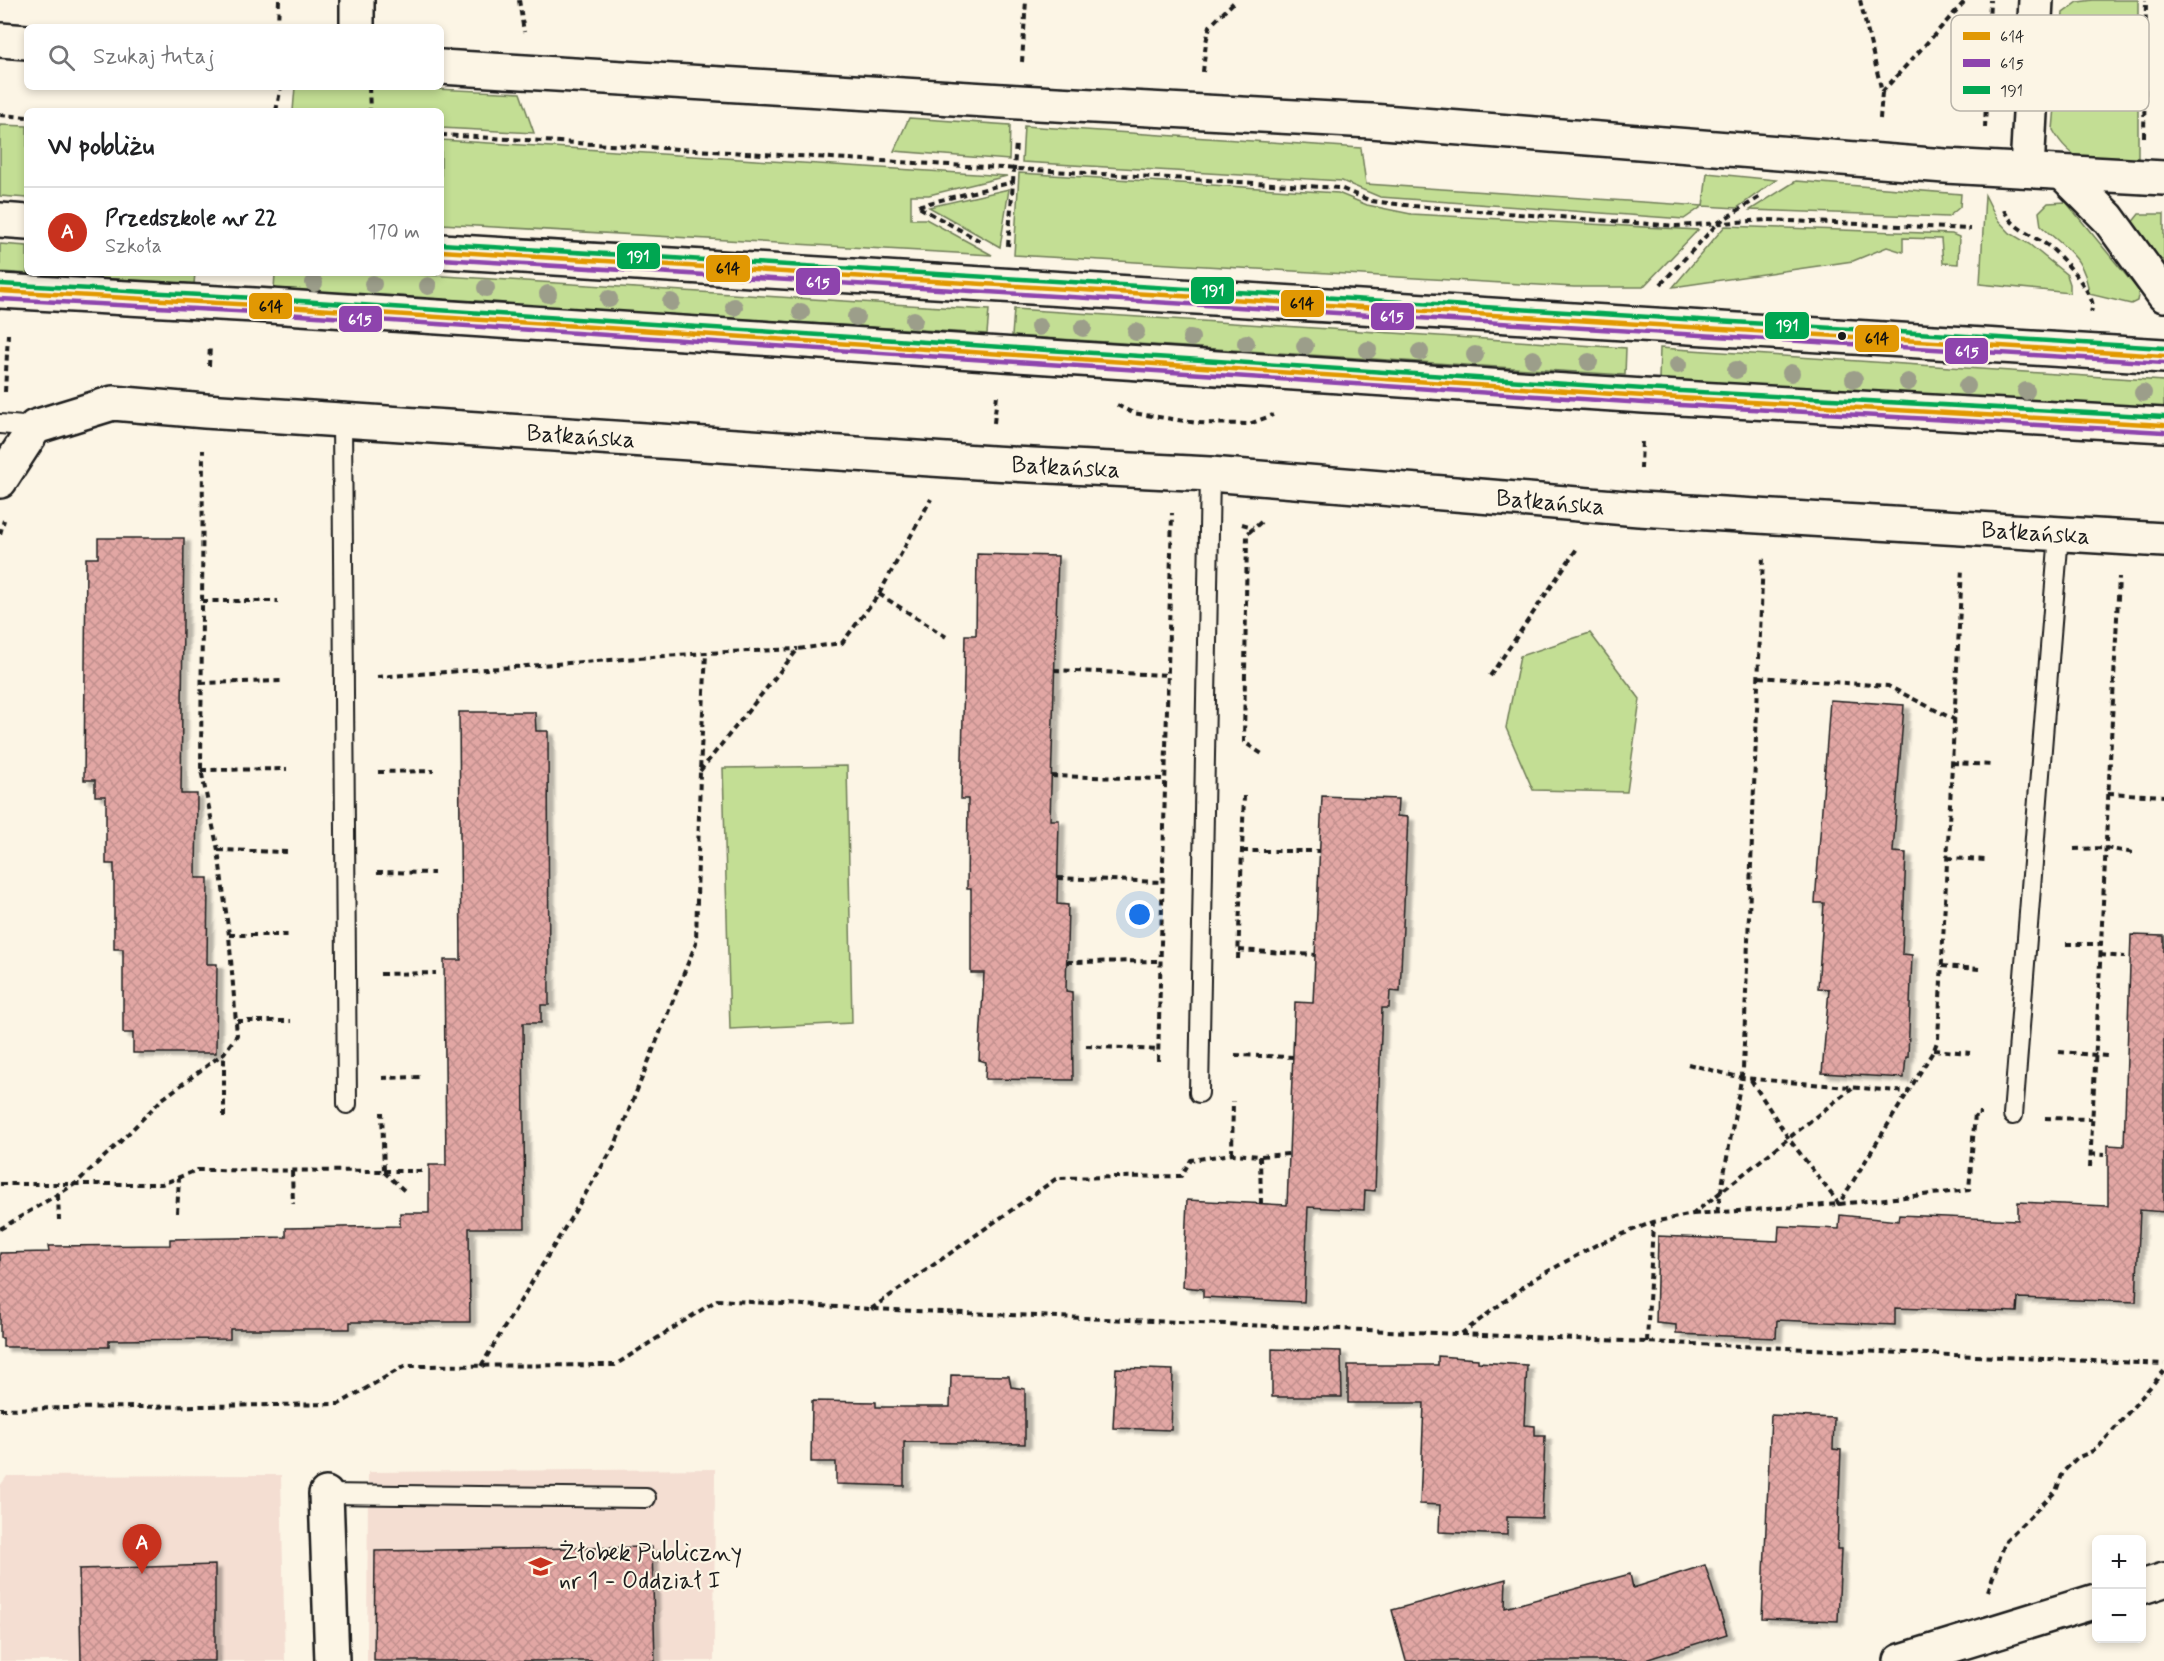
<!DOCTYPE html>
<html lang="pl">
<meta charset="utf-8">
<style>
body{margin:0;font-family:Mynerve,sans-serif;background:#f2f2f2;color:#202124}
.controls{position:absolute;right:18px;bottom:18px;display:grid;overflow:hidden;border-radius:9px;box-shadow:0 3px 9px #0003}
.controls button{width:54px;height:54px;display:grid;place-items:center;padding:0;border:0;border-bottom:2px solid #e0e0e0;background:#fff;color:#202124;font:30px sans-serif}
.you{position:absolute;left:1140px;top:915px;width:21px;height:21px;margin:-15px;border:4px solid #fff;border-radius:50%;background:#1a73e8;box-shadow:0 0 0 9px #1a73e833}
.badge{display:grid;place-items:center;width:39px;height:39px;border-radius:50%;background:#c8321e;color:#fff;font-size:20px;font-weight:700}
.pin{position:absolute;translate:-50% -50px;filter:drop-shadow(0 2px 3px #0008)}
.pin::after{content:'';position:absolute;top:32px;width:21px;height:18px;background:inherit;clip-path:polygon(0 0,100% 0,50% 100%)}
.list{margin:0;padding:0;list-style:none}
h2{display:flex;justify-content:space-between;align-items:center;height:78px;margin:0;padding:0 24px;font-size:26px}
h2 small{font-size:20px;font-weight:400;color:#757577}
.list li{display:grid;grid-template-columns:39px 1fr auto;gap:18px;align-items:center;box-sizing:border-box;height:90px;padding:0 24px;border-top:2px solid #e0e0e0}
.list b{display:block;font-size:22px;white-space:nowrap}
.list p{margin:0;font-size:20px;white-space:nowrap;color:#757577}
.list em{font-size:20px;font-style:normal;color:#757577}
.icon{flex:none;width:33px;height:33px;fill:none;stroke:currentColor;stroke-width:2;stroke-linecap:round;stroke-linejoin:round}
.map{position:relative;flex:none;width:2164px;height:1661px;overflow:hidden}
.search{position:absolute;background:#fff;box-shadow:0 3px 9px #0003;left:24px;top:24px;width:420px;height:66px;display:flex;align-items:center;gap:15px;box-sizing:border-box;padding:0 21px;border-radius:9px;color:#757577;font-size:22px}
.panel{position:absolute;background:#fff;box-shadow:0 3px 9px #0003;left:24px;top:108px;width:420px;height:168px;border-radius:9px}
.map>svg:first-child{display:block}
.built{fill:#f4ded2}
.green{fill:#c3de94;stroke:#707d58;stroke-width:1.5}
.building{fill:url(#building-cross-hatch);stroke:#1c1c1c;stroke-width:1.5;filter:url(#shadow)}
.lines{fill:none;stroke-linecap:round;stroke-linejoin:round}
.service-casing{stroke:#1c1c1c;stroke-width:22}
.minor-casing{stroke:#1c1c1c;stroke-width:38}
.tertiary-casing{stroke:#1c1c1c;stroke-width:38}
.path{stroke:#1c1c1c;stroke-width:4;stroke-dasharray:6 4.5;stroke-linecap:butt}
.service{stroke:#fcf5e5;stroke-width:18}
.minor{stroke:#fcf5e5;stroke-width:33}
.tertiary{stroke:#fcf5e5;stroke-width:33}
.bus-1-casing{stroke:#fcf5e5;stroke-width:9}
.bus-2-casing{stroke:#fcf5e5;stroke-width:9}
.bus-3-casing{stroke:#fcf5e5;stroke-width:9}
.bus-1{stroke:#e19803;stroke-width:4.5}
.bus-2{stroke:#8e44ad;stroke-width:4.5}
.bus-3{stroke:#00a651;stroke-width:4.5}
.tree{fill:#9c9e8a}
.bus-dot{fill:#1c1c1c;stroke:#fcf5e5;stroke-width:2}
.labels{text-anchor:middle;stroke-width:4.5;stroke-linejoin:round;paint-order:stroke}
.street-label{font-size:24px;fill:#1c1c1c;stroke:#fcf5e5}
.poi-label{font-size:24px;fill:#1c1c1c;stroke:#fcf5e5;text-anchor:start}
.key{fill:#fcf5e5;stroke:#b9b4a9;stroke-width:1.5}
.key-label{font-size:16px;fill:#1c1c1c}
.line-badge{stroke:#fcf5e5;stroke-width:2}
.badge-label{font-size:16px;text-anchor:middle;font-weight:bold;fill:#fff}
.pale-badge-label{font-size:16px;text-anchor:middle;font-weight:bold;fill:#111}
</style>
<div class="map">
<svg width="2164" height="1661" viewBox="0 0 2164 1661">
<defs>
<pattern id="building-cross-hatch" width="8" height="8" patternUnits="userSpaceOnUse" patternTransform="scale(1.5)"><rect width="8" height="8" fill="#e2a7a4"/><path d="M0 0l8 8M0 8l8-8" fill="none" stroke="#c18f8d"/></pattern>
<filter id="shadow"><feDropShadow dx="6" dy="4" stdDeviation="1.5" flood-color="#0004"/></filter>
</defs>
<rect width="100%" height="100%" fill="#fcf5e5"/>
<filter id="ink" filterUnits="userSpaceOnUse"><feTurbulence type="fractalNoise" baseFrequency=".0167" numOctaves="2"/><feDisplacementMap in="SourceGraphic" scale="12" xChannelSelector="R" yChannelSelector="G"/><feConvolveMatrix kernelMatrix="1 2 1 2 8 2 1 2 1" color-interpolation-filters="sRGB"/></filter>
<g filter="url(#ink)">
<g class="built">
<polygon points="715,1469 714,1661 367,1661 368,1472"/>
<polygon points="281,1475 285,1661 0,1661 0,1486 7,1476"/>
</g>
<g class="green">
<path d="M2093,0H2138V165C2100,164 2074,168 2053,130L2063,13L2078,2Z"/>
<polygon points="295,87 391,87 520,93 534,133 441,128 441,111 293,111"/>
<polygon points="909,118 1010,125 1009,160 894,151"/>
<polygon points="0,125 27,126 27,198 0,196"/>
<polygon points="1024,126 1361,148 1366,184 1703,206 1707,173 1776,180 1737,208 1703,206 1684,219 1380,197 1342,181 1022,162"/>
<polygon points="441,140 1007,176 929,195 911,195 911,219 926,219 992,255 441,224"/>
<polygon points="1019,173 1338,193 1367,205 1411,214 1698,230 1643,287 1574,287 1014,255"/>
<polygon points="1796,181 1961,194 1960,207 1948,217 1750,210"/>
<polygon points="1009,189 1000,247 929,207"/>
<polygon points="1985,195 1997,219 2010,233 2029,244 2067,275 2070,284 2070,293 1980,284"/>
<path d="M2066,202L2139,291L2137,301L2131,304L2089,294C2085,257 2067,250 2041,226L2039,212L2048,203Z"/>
<polygon points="2139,214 2164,214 2164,274 2131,224"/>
<polygon points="1725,226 1952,234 1959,237 1958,264 1943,263 1941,239 1903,238 1903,252 1887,247 1853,261 1673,287"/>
<polygon points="0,244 27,246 27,273 195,273 194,284 0,272"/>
<polygon points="275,273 395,273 989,310 987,334 274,290"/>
<polygon points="1014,309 1626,348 1625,375 1012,336"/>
<polygon points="1660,348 2164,381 2164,411 1659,379"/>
<polygon points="1590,633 1640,699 1627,792 1533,790 1506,728 1520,656"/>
<polygon points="847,766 852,1023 730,1029 723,768"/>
</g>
<g class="building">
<polygon points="98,538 184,538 181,794 197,794 196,878 208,878 207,964 217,964 216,1053 133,1053 133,1033 123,1033 123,949 114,949 114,864 106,864 106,796 95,796 95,780 84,780 86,558 98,558"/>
<polygon points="977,554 1058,556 1050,820 1059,820 1057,904 1068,905 1066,991 1072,992 1073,1080 985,1079 986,1062 979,1060 984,973 971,973 971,889 967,889 968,799 961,799 965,635 976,635"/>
<polygon points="1830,700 1904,705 1893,852 1906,853 1902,954 1912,955 1908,1057 1906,1057 1904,1078 1822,1073 1829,989 1818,988 1824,903 1815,903"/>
<polygon points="459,712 535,712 536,731 548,731 549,1005 541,1005 541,1023 523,1023 525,1228 469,1228 470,1322 350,1322 350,1329 230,1329 230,1339 109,1340 109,1347 3,1347 3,1338 0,1338 0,1253 49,1252 48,1246 170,1245 170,1239 286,1237 286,1228 400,1226 400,1213 429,1213 429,1165 446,1165 444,960 461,960"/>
<polygon points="1322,796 1398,799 1397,816 1408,817 1400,992 1390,991 1389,1008 1382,1008 1375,1191 1365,1190 1364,1210 1308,1207 1304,1302 1203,1297 1203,1289 1183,1287 1187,1200 1287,1205 1295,1002 1313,1003"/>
<polygon points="2131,935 2164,936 2164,1212 2140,1210 2136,1302 2018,1298 2017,1312 1895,1308 1895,1325 1777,1320 1776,1338 1676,1334 1676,1325 1656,1323 1658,1236 1778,1241 1779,1226 1839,1229 1840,1215 1898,1221 1899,1215 2018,1220 2018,1202 2108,1206 2108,1145 2124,1146"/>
<polygon points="1272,1349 1341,1351 1342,1397 1272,1397"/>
<polygon points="1438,1356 1478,1359 1478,1362 1527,1365 1524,1425 1535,1426 1535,1436 1545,1436 1542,1518 1507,1517 1507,1535 1439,1532 1440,1505 1420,1504 1424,1403 1348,1403 1348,1365 1438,1365"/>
<polygon points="1116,1368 1173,1370 1171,1430 1113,1428"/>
<polygon points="951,1375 1009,1376 1011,1387 1025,1389 1025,1444 904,1442 904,1486 836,1484 836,1462 811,1462 812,1401 876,1402 876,1407 950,1407"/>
<polygon points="1771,1415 1834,1418 1833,1449 1841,1450 1837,1549 1841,1549 1838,1621 1762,1618"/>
<polygon points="652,1547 655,1661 374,1661 375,1551"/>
<polygon points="215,1565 215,1661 81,1661 79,1569"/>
<polygon points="1705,1565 1727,1634 1642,1661 1406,1661 1392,1610 1506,1579 1505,1608 1630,1574 1633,1588"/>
</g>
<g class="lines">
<defs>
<g id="service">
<polyline points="342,419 347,1104"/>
<polyline points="0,424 35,427"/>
<polyline points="1199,1093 1210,474"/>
<polyline points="2013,1115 2059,534"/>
<polyline points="326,1494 646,1498"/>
</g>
<g id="minor">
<polyline points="357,27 357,0"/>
<polyline points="0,40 27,42"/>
<polyline points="441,67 1019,102 1371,121 1945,166 2164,178"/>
<polyline points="2027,170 2036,0"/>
<polyline points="2063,173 2108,218 2164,295"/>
<path id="s1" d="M0,481L35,427L113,403L205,411L992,463L1210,474L1639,509L2164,540"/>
<polyline points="326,1494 332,1661"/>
</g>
<g id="tertiary">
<polyline points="0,220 27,222"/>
<polyline points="441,251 2164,356"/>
<polyline points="0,291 255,305 1644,396 2164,425"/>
<polyline points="2142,1587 2164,1580"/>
<polyline points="1901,1661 2096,1601"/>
</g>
</defs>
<use href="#service" class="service-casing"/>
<use href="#minor" class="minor-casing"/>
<use href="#tertiary" class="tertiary-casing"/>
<g class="path">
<polyline points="279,0 278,25 280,27"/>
<polyline points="519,0 524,32"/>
<polyline points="1860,0 1882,92 1966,0"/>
<polyline points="1022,62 1026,0"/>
<polyline points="1203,72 1206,42 1210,26 1236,0"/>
<polyline points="369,87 370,111"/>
<polyline points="276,111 281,87"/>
<polyline points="0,115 27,117"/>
<polyline points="1880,119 1882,92"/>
<polyline points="1985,128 1990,0"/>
<polyline points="441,135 1340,188 1371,201 1414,206 1676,226 1767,220 1971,229"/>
<polyline points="2144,137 2146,0"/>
<path d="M2004,210C2011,226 2030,235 2044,243C2058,251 2088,287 2092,302C2093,305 2092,309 2091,312"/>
<polyline points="980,241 917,206 1013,182"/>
<polyline points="1008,246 1016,143"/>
<polyline points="1661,284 1719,222 1763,195"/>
<polyline points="209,366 210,345"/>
<polyline points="5,392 8,334"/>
<polyline points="1117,405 1133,413 1197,423 1249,424 1273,415"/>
<polyline points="994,423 997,395"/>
<polyline points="1641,469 1642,438"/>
<polyline points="1261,522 1247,534 1244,742 1265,756"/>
<polyline points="1242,524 1253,527"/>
<polyline points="0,534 4,520"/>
<polyline points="879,594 948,638"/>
<polyline points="202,601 278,601"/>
<polyline points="1054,670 1168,675"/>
<polyline points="1490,676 1578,547"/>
<polyline points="377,677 706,653 798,649"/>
<polyline points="1759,677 1888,686 1955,720"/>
<polyline points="201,683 284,681"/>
<polyline points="1952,763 1992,765"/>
<polyline points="201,770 287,769"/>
<polyline points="700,771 798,649 842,643 879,594 931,499"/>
<polyline points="378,772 434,771"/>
<polyline points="1051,776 1165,779"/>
<polyline points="2108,793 2164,796"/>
<polyline points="2074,849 2105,848 2134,853"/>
<polyline points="218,850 287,852"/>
<polyline points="1242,851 1320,851"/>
<polyline points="1947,858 1986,860"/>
<polyline points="377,872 434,873"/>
<polyline points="1058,878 1162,882"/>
<polyline points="229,935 289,935"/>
<polyline points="2066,944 2101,944"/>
<polyline points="1239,950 1315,955"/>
<polyline points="2100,955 2125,957"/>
<polyline points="1238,959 1244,796"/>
<polyline points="1067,962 1160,961"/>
<polyline points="1942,966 1979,969"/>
<polyline points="380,974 436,973"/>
<polyline points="237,1021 291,1021"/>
<polyline points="1086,1046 1158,1050"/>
<polyline points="1934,1050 1970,1053"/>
<polyline points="2059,1052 2108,1056"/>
<polyline points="1235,1055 1293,1057"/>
<polyline points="1158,1061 1172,513"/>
<polyline points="1688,1064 1742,1078 1908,1092 1934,1050 1938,1039 1962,568"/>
<polyline points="382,1078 420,1077"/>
<polyline points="1751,1080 1789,1139 1839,1204 1908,1092"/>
<polyline points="224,1117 224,1053"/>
<polyline points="2045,1118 2092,1119"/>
<polyline points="1232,1154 1233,1101"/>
<polyline points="2090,1154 2104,1155"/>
<polyline points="1260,1156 1261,1204"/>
<polyline points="2090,1167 2119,577"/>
<polyline points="292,1171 293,1204"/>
<polyline points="384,1171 425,1171"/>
<polyline points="384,1172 407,1193"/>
<polyline points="0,1184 162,1184 197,1170 384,1171 382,1112"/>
<polyline points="58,1195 59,1220"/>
<polyline points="177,1213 179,1178"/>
<polyline points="1717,1213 1743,1069 1763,557"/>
<polyline points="1693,1214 1839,1204 1969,1190 1975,1113 1981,1113"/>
<polyline points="0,1229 75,1184 120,1142 161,1100 224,1053 237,1035 229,935 218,850 201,770 203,450"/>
<polyline points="871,1309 1057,1178 1181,1176 1191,1160 1232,1154 1260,1156 1289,1154"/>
<polyline points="1461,1334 1534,1279 1596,1245 1653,1222 1693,1214 1852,1088"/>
<polyline points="1647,1342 1653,1223"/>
<polyline points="481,1366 615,1145 696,943 700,771 706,653"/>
<polyline points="0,1409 339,1404 405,1366 615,1365 717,1300 871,1309 2164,1364"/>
<polyline points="1988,1591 2006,1540 2056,1491 2063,1472 2077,1458 2097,1449 2164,1371"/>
</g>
<use href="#service" class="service"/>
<use href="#minor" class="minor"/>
<use href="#tertiary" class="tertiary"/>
<defs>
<g id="bus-1">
<polyline points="441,251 2164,356"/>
<polyline points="0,291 255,305 1644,396 2164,425"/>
</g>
<g id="bus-2">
<polyline points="441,259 2164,363"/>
<polyline points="0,299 255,312 1644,403 2164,432"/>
</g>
<g id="bus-3">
<polyline points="441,244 2164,348"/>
<polyline points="0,284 255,298 1644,389 2164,417"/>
</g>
</defs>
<use href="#bus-1" class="bus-1-casing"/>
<use href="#bus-2" class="bus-2-casing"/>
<use href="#bus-3" class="bus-3-casing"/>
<use href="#bus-1" class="bus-1"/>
<use href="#bus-2" class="bus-2"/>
<use href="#bus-3" class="bus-3"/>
</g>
<g class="tree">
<circle cx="314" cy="283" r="9"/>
<circle cx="373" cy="284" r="9"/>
<circle cx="428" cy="286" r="9"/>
<circle cx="486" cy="288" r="9"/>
<circle cx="548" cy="294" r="9"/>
<circle cx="609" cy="299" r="9"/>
<circle cx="671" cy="302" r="9"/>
<circle cx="734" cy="307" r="9"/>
<circle cx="801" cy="312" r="9"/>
<circle cx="856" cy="317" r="9"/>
<circle cx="914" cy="320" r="9"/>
<circle cx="1039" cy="327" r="9"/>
<circle cx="1083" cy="328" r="9"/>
<circle cx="1136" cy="332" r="9"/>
<circle cx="1191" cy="338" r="9"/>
<circle cx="1246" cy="343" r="9"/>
<circle cx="1305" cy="346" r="9"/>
<circle cx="1368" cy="350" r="9"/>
<circle cx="1420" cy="352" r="9"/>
<circle cx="1475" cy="355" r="9"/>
<circle cx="1533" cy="359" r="9"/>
<circle cx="1589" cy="362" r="9"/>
<circle cx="1678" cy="365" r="9"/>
<circle cx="1736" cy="370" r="9"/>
<circle cx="1791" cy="373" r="9"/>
<circle cx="1854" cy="379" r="9"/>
<circle cx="1908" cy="382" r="9"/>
<circle cx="1967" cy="386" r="9"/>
<circle cx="2026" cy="391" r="9"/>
<circle cx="2143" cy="393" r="9"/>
</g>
</g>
<defs>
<symbol id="school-bare" viewBox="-9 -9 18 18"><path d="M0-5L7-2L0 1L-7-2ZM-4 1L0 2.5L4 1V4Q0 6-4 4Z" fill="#c8321e" stroke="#fcf5e5" stroke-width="2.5" paint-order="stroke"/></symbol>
</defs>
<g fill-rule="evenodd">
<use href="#school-bare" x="524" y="1550" width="33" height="33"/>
</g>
<circle class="bus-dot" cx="1842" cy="336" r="5"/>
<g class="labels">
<g class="street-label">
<text dy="8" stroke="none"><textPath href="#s1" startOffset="615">Bałkańska</textPath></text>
<text dy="8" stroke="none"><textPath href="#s1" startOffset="1101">Bałkańska</textPath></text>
<text dy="8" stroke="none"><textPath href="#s1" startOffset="1587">Bałkańska</textPath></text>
<text dy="8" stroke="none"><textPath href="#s1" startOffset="2073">Bałkańska</textPath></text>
</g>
<g class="poi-label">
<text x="559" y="1560">Żłobek Publiczny<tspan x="559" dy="28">nr 1 - Oddział I</tspan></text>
</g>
</g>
<rect x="1951" y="15" width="198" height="96" rx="9" class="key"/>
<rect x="1963" y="32" width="27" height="8" fill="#e19803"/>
<rect x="1963" y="59" width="27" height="8" fill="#8e44ad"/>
<rect x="1963" y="86" width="27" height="8" fill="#00a651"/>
<g class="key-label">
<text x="2000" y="42">614</text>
<text x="2000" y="69">615</text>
<text x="2000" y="96">191</text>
</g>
<g class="line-badge">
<rect x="616" y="242" width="45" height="28" rx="6" fill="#00a651"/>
<rect x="705" y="254" width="46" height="29" rx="6" fill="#e19803"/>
<rect x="795" y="267" width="46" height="29" rx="6" fill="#8e44ad"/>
<rect x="1190" y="276" width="45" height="29" rx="6" fill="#00a651"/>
<rect x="1280" y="289" width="45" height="29" rx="6" fill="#e19803"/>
<rect x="248" y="292" width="45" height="28" rx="6" fill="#e19803"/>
<rect x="1370" y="302" width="45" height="29" rx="6" fill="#8e44ad"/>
<rect x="338" y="305" width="45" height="28" rx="6" fill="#8e44ad"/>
<rect x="1764" y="311" width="46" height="29" rx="6" fill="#00a651"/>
<rect x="1854" y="324" width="46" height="29" rx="6" fill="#e19803"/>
<rect x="1944" y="337" width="45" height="28" rx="6" fill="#8e44ad"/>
</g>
<g class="badge-label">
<text x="638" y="262">191</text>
<text x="818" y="288">615</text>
<text x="1213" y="296">191</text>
<text x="1392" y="322">615</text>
<text x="360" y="325">615</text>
<text x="1787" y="331">191</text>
<text x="1967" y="357">615</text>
</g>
<g class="pale-badge-label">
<text x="728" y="274">614</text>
<text x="1302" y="309">614</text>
<text x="271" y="312">614</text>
<text x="1877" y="344">614</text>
</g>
</svg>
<div class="controls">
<button>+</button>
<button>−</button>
</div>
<div class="you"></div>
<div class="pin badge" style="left:142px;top:1574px">A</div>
<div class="search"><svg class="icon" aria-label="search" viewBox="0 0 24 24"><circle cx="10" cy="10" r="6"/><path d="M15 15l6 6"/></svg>Szukaj tutaj</div>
<section class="panel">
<h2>W pobliżu<small></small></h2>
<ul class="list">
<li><span class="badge">A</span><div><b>Przedszkole nr 22</b><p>Szkoła</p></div><em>170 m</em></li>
</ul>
</section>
</div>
